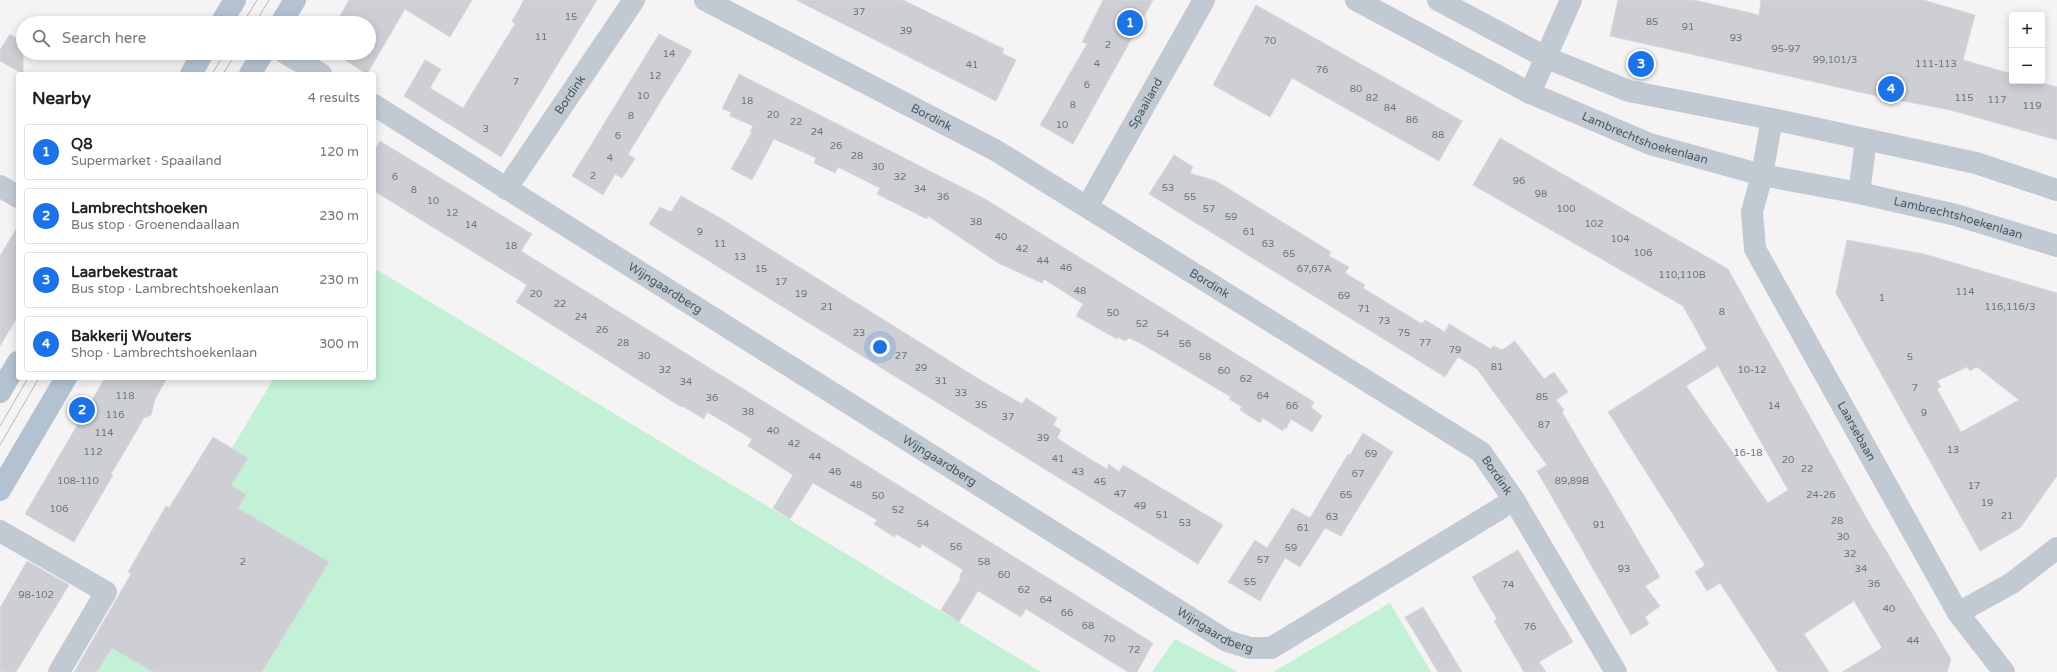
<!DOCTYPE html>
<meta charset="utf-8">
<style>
body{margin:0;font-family:"Varela Round",sans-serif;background:#f6f6f6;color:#222}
.controls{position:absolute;right:12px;top:12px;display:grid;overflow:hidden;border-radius:4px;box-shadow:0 2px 10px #0003}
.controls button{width:36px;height:36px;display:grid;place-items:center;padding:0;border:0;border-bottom:1px solid #e0e0e0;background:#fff;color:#222;font:20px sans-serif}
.you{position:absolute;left:880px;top:347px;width:14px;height:14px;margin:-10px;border:3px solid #fff;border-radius:50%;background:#1a73e8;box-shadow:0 0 0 6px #1a73e833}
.badge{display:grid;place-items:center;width:26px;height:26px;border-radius:50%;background:#1a73e8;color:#fff;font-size:13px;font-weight:700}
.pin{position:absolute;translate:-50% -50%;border:2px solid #fff;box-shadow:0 1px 4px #0006}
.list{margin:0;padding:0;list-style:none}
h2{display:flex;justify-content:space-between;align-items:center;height:52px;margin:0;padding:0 16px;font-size:17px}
h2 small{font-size:13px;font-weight:400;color:#767676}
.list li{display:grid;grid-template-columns:26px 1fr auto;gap:12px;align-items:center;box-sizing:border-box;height:56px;margin:0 8px 8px;padding:0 8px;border:1px solid #e0e0e0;border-radius:4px}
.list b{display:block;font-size:15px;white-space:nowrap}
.list p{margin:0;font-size:13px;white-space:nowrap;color:#767676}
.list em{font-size:13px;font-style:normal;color:#767676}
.icon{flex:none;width:22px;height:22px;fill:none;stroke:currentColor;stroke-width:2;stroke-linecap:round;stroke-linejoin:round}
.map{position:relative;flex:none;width:2057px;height:672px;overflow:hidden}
.search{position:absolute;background:#fff;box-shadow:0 2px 10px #0003;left:16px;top:16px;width:360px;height:44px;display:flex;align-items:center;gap:10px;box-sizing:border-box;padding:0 14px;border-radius:22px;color:#767676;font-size:15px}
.panel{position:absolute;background:#fff;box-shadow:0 2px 10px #0003;left:16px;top:72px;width:360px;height:308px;border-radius:4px}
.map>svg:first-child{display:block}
.green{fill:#c3f1d5}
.building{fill:#cdcfd5;stroke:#d7d9de;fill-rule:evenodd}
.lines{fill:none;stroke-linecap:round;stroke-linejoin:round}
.minor{stroke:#c1cad2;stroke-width:22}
.major{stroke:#b3c2d1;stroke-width:22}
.tram{stroke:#b5b8bd;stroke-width:1}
.labels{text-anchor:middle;stroke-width:3;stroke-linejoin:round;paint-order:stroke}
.number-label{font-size:10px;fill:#6b747e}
.street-label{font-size:12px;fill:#4a5661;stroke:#fff}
</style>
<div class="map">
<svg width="2057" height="672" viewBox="0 0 2057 672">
<rect width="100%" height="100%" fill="#f5f3f3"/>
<g class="green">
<polygon points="374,268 1041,672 97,672 274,378 374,378"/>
<polygon points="1390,603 1431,672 1270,672 1273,672"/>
<polygon points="1175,639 1238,672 1152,672"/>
</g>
<g class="building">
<polygon points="349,0 472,0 450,37 405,9 367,74 334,53 369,53 369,23 336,23"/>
<polygon points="524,0 597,0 501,157 404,96 425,60 441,69 430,88 463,108 515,24 512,21"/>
<polygon points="796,0 903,0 1004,49 1002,53 1016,60 996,101"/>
<polygon points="1103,0 1153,0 1073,144 1040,125 1087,44 1082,42"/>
<polygon points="1618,0 1694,0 1759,15 1761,0 1923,0 1975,15 1963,60 2012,74 2012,81 2036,81 2057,87 2057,140 1950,110 1877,96 1610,36"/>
<polygon points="1256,5 1462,121 1439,161 1292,78 1270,117 1213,85"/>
<polygon points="10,34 23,42 23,74 0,61 0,50"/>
<polygon points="659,34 692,51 628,154 635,159 622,178 615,174 603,195 572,176"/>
<polygon points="739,74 985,199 1314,402 1311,407 1322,416 1312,432 1291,419 1286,429 1284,427 1283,431 1263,418 1260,423 1240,410 1242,407 1229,399 1231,397 1142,344 1129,338 1125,341 1118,337 1117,339 1076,316 1083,304 1044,279 1042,283 998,263 928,216 927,219 877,194 880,188 838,167 835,173 814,163 816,158 774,139 752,180 731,169 752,132 750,132 753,126 730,116 731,112 722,109"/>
<path d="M1500,138L1728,269L1864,514L1951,659L1947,672H1842L1882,648L1854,601L1804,634L1829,672H1778L1720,583L1707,591L1695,572L1705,565L1608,412L1707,349L1683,306L1473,185ZM1718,366L1788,490L1768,503L1686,386Z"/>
<polygon points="380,141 532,234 521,251 1153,643 1137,672 1128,672 1026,609 1021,617 978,591 959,622 941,610 961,578 959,577 963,570 922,544 920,548 896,534 894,537 874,524 877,520 813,483 790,519 773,508 793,475 748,446 752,439 707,412 704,419 682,406 681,407 516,302 527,285 374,191 374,151"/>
<polygon points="1174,155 1193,167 1190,173 1216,181 1331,252 1329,256 1349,267 1345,273 1365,285 1363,288 1422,324 1425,320 1445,332 1449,324 1491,349 1493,346 1502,350 1515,341 1544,379 1554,372 1568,392 1556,400 1564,410 1562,412 1660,577 1645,586 1660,606 1645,617 1649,624 1631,635 1537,471 1547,465 1477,369 1458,357 1445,377 1149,194"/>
<polygon points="681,196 722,219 982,381 1022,404 1026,398 1057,418 1053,425 1061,430 1057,438 1077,451 1107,469 1109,464 1119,472 1123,465 1223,525 1198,564 649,224 660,207 671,212"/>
<polygon points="18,226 18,316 0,346 0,256"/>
<path d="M1847,240L1924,254L2057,293V476L2020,528L1980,551L1836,293ZM1967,367L1970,371L1977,367L2019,400L1961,432L1937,389L1941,387L1937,381Z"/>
<polygon points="105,378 167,378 155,399 151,415 144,418 133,437 111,474 113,475 74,542 25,514"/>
<polygon points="1363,433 1393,452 1341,536 1325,528 1300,567 1285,558 1260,601 1228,582 1255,540 1267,548 1292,508 1310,518 1348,454 1350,455"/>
<polygon points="213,437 248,458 231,485 246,494 238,508 329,562 262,672 153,672 112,648 97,672 74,672 131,574 128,572 166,506 169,508"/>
<polygon points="1518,550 1573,642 1539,662 1546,672 1524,672 1494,621 1497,619 1472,577"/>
<polygon points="27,561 69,585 16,672 0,672 0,608"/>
<polygon points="1423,607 1462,672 1438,672 1405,617"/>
</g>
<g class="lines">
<g class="minor">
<path id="s1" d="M705,0L995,150L1481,452L1514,500L1616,672"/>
<path id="s2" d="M1356,0L1530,93L1650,144L1762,175L1859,193L1956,215L2057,246"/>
<polyline points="1438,0 1547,58 1629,91 1772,119 1976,163 2057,190"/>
<polyline points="285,53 321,74"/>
<polyline points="1530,93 1571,0"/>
<path id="s3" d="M374,105L1227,641L1250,648H1271L1514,500"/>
<path id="s4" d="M1772,119L1762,175L1752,212L1755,249L1958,613L2004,672"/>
<polyline points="0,186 18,197"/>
<path id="s5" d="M506,189L634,0"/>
<polyline points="1859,193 1866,140"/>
<path id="s6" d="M1087,207L1204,0"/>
<polyline points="0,531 106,592 59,672"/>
<polyline points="1958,613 2012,583 2057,548"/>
</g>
<g class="major">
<polyline points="221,23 235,0"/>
<polyline points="281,23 295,0"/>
<polyline points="191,74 203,53"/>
<polyline points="250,74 263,53"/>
<polyline points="0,392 18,362"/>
<polyline points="0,490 66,378"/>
</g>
<g class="tram">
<polyline points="243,23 257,0"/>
<polyline points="255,23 269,0"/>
<polyline points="212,74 225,53"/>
<polyline points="223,74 236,53"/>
<polyline points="0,426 28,378"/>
<polyline points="0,445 39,378"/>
</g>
</g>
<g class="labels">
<g class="number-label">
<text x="859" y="15">37</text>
<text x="571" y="20">15</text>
<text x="1652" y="25">85</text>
<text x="1688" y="30">91</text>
<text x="906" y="34">39</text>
<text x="541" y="40">11</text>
<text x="1736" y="41">93</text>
<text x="1270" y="44">70</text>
<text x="1108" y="48">2</text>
<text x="1786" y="52">95-97</text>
<text x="669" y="57">14</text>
<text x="1835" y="63">99,101/3</text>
<text x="1097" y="67">4</text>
<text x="1936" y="67">111-113</text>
<text x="972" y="68">41</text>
<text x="1322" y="73">76</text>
<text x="655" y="79">12</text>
<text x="516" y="85">7</text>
<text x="1087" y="88">6</text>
<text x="1356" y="92">80</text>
<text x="643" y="99">10</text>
<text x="1372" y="101">82</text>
<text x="1964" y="101">115</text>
<text x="1997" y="103">117</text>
<text x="747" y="104">18</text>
<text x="1073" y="108">8</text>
<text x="2032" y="109">119</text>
<text x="1390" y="111">84</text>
<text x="773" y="118">20</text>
<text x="631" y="119">8</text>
<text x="1412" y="123">86</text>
<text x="796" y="125">22</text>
<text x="1062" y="128">10</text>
<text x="486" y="132">3</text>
<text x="817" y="135">24</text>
<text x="1438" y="138">88</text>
<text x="618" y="139">6</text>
<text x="836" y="149">26</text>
<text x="857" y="159">28</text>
<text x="610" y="161">4</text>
<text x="878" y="170">30</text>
<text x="593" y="179">2</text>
<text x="395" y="180">6</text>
<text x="900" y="180">32</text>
<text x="1519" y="184">96</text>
<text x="1168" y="191">53</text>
<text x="920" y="192">34</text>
<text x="414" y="193">8</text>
<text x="1541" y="197">98</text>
<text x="943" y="200">36</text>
<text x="1190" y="200">55</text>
<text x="433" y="204">10</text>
<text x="1209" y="212">57</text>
<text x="1566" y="212">100</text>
<text x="452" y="216">12</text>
<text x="1231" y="220">59</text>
<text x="976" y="225">38</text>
<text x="1594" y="227">102</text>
<text x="471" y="228">14</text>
<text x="700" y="235">9</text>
<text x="1249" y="235">61</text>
<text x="1001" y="240">40</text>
<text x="1620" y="242">104</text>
<text x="720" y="247">11</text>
<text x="1268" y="247">63</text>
<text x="511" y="249">18</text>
<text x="1022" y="252">42</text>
<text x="1643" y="256">106</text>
<text x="1289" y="257">65</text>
<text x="740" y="260">13</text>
<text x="1043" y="264">44</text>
<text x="1066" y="271">46</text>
<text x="761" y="272">15</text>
<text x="1314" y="272">67,67A</text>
<text x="1682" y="278">110,110B</text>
<text x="781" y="285">17</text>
<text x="1080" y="294">48</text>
<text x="1965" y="295">114</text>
<text x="536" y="297">20</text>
<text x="801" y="297">19</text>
<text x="1344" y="299">69</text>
<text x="1882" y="301">1</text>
<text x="560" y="307">22</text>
<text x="827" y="310">21</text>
<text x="2010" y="310">116,116/3</text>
<text x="1364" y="312">71</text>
<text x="1722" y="315">8</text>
<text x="1113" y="316">50</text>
<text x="581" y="320">24</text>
<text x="1384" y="324">73</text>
<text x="1142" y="327">52</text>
<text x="602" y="333">26</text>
<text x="859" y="336">23</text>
<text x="1404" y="336">75</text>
<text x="1163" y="337">54</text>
<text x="623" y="346">28</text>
<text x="1425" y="346">77</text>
<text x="1185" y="347">56</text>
<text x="1455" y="353">79</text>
<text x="644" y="359">30</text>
<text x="901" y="359">27</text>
<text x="1205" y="360">58</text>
<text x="1910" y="360">5</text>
<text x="1497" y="370">81</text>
<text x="921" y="371">29</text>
<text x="665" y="373">32</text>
<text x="1752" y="373">10-12</text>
<text x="1224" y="374">60</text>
<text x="1246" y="382">62</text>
<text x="941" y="384">31</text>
<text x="686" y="385">34</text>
<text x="1915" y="391">7</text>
<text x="961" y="396">33</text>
<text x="125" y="399">118</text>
<text x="1263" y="399">64</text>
<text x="1542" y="400">85</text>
<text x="712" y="401">36</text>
<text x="981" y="408">35</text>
<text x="1292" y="409">66</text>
<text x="1774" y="409">14</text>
<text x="748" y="415">38</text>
<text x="1924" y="416">9</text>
<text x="115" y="418">116</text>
<text x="1008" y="420">37</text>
<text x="1544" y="428">87</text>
<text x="773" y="434">40</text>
<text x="104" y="436">114</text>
<text x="1043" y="441">39</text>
<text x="794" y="447">42</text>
<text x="1953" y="453">13</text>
<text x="93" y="455">112</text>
<text x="1748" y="456">16-18</text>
<text x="1371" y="457">69</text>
<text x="815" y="460">44</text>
<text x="1058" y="462">41</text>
<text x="1788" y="463">20</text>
<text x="1807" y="472">22</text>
<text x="835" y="475">46</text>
<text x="1078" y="475">43</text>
<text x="1358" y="477">67</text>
<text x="78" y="484">108-110</text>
<text x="1572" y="484">89,89B</text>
<text x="1100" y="485">45</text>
<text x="856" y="488">48</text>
<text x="1974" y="489">17</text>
<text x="1120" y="497">47</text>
<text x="1346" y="498">65</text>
<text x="1821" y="498">24-26</text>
<text x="878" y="499">50</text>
<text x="1987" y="506">19</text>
<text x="1140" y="509">49</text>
<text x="59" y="512">106</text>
<text x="898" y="513">52</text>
<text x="1162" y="518">51</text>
<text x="2007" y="519">21</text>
<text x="1332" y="520">63</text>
<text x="1837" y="524">28</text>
<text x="1185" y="526">53</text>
<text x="923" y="527">54</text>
<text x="1599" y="528">91</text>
<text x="1303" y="531">61</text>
<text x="1843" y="540">30</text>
<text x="956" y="550">56</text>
<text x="1291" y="551">59</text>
<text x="1850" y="557">32</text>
<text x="1263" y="563">57</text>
<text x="243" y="565">2</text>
<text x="984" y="565">58</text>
<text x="1624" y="572">93</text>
<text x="1861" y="572">34</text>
<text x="1004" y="578">60</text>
<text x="1250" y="585">55</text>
<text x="1874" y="587">36</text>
<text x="1508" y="588">74</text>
<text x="1024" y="593">62</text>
<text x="36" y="598">98-102</text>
<text x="1046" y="603">64</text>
<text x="1889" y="612">40</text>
<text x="1067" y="616">66</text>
<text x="1088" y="629">68</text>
<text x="1530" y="630">76</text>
<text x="1109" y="642">70</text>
<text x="1913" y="644">44</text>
<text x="1134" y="653">72</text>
</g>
<g class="street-label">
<text dy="4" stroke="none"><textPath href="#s5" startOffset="114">Bordink</textPath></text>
<text dy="4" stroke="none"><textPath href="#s6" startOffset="119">Spaailand</textPath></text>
<text dy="4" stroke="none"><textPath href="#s1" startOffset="255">Bordink</textPath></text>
<text dy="4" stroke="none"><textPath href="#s2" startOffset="321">Lambrechtshoekenlaan</textPath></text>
<text dy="4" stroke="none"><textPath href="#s2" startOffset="645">Lambrechtshoekenlaan</textPath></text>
<text dy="4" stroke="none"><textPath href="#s1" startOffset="579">Bordink</textPath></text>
<text dy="4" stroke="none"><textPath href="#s3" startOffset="344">Wijngaardberg</textPath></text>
<text dy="4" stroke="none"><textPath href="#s4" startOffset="341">Laarsebaan</textPath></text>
<text dy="4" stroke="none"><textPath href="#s3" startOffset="668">Wijngaardberg</textPath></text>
<text dy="4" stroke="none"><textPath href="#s1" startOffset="927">Bordink</textPath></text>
<text dy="4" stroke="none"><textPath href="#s3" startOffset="992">Wijngaardberg</textPath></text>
</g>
</g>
</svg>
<div class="controls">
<button>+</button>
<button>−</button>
</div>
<div class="you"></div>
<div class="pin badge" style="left:1130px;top:23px">1</div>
<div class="pin badge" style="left:82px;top:410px">2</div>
<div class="pin badge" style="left:1641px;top:64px">3</div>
<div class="pin badge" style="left:1891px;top:89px">4</div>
<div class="search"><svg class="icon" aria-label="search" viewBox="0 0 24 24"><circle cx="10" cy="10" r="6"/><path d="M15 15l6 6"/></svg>Search here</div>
<section class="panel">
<h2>Nearby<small>4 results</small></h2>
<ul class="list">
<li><span class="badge">1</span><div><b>Q8</b><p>Supermarket · Spaailand</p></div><em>120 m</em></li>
<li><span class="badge">2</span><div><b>Lambrechtshoeken</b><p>Bus stop · Groenendaallaan</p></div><em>230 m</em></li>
<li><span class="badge">3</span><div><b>Laarbekestraat</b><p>Bus stop · Lambrechtshoekenlaan</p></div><em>230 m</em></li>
<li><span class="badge">4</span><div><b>Bakkerij Wouters</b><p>Shop · Lambrechtshoekenlaan</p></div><em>300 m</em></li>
</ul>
</section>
</div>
